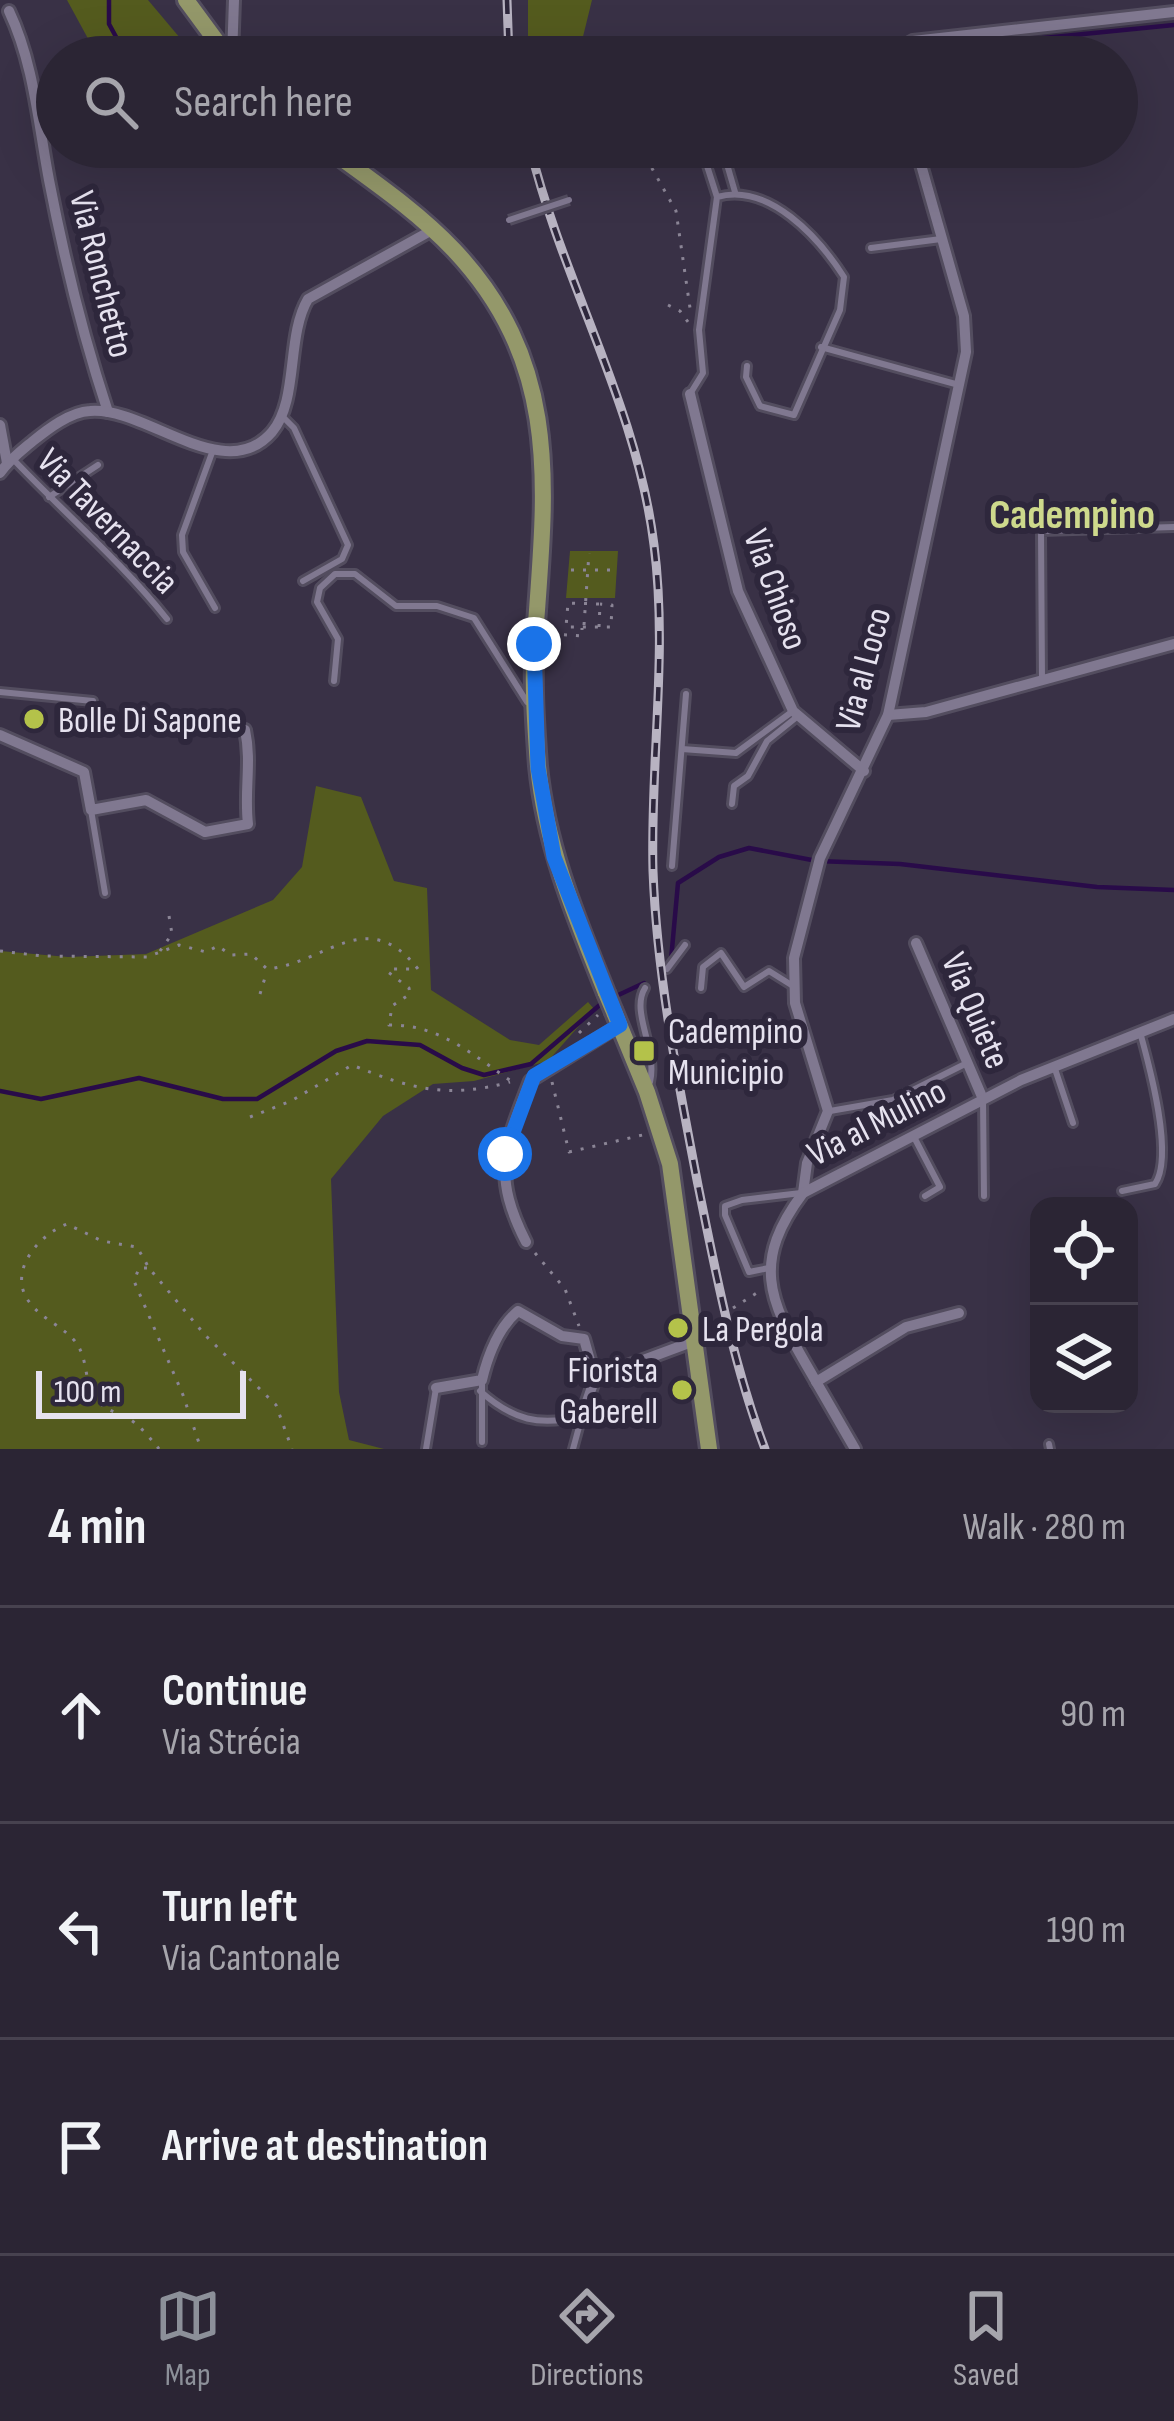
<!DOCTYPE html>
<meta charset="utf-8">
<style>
body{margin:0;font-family:"Sofia Sans Condensed",sans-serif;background:#373140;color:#f1f3f6}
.controls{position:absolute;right:36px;bottom:36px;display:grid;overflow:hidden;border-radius:24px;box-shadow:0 12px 48px #0002}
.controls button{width:108px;height:108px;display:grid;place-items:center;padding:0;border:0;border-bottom:3px solid #47424f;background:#2b2534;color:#f1f3f6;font:60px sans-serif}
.scale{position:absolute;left:36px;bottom:30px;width:210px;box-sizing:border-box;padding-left:12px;border:6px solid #e6e2ef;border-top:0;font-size:33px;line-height:42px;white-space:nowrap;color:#e6e2ef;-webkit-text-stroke:9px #2e273c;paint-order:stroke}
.stop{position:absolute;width:36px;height:36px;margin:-27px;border:9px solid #1a73e8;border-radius:50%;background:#fff}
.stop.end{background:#1a73e8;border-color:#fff;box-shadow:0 3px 12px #0008}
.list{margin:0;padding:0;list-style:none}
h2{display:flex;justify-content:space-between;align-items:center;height:156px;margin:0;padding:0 48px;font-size:51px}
h2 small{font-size:39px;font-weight:400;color:#a6a5ac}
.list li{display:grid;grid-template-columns:78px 1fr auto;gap:36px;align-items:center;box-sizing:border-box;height:216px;padding:0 48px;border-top:3px solid #47424f}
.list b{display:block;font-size:45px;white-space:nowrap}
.list p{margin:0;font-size:39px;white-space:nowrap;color:#a6a5ac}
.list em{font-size:39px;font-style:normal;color:#a6a5ac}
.icon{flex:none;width:66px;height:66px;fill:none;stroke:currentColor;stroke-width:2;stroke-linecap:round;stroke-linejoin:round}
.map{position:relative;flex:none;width:1174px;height:1449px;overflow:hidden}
.search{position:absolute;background:#2b2534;box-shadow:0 12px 48px #0002;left:36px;right:36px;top:36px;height:132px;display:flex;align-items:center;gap:30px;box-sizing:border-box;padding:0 42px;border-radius:66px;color:#a6a5ac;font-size:45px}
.sheet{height:804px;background:#2b2534}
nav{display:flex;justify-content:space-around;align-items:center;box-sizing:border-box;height:168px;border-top:3px solid #47424f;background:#2b2534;font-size:33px;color:#a6a5ac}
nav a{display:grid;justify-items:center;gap:6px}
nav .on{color:#8c9099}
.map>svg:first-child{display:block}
.green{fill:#545b1e}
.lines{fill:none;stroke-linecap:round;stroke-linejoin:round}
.stream{stroke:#290b49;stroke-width:4.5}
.lane-casing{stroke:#534d5f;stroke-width:12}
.street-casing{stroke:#534d5f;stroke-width:16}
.primary-casing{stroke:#534d5f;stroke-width:22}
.path{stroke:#8b8596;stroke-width:3;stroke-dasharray:3 9;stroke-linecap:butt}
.lane{stroke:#807890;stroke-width:6}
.street{stroke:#807890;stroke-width:10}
.primary{stroke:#94986a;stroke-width:16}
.rail-casing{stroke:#b8b3c2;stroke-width:9}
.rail{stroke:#2e273c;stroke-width:4.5;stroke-dasharray:14;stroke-linecap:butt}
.lane-bridge-casing{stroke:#534d5f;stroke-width:12;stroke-linecap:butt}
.primary-bridge-casing{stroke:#534d5f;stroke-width:22;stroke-linecap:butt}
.lane-bridge{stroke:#807890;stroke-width:6}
.primary-bridge{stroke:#94986a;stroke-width:16}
.route{stroke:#1a73e8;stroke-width:15}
.poi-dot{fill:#b4c24a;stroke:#2e273c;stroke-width:4.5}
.labels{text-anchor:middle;stroke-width:12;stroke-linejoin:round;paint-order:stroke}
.street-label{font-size:36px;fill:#e6e2ef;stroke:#2e273c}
.poi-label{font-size:36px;fill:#e6e2ef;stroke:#2e273c;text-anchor:start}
.quarter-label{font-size:42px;font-weight:bold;fill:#ced98c;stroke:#2e273c}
</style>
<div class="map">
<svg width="1174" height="1449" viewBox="0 0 1174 1449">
<rect width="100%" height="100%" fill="#393146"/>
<g class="green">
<polygon points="67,0 148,0 196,57 98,57"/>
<polygon points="528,0 592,0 578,57 528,57"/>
<polygon points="570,551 618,551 615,598 566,598"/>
<polygon points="316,786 361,797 394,881 427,888 431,990 510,1040 539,1045 588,1002 594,1009 548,1061 474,1081 433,1084 383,1116 331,1179 339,1392 349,1440 384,1449 0,1449 0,951 68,957 146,954 273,900 302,867"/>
</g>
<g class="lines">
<g class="stream">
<polyline points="109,0 109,24 127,57"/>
<polyline points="904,52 1174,25"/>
<path d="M303,57C331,48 357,48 384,57"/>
<polyline points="857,57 893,53"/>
<polyline points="667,963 671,960 678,883 719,857 749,848 817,861 900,864 1097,887 1174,890"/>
<polyline points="612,998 644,983"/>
<polyline points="0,1091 41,1099 139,1078 223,1099 257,1099 336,1051 367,1041 420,1045 462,1068 484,1075 531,1064 602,1003"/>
</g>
<defs>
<g id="lane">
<polyline points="766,57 863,47 896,49"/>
<polyline points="701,147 717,197"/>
<polyline points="722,147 735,192"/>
<polyline points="871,248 941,239"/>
<polyline points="821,347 959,385"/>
<path d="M690,394L703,373L699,330L717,197C769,182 819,238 844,277L840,310L794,415L760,406L746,377L747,366"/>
<polyline points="282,416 294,428 348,545 342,559 303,581"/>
<polyline points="213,450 182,535 183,552 215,608"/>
<path d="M12,458C63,512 121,561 167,619"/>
<polyline points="49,497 98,465"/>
<polyline points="1042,680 1041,531 1174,527"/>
<polyline points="334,681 338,639 317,602 320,588 335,574 355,574 396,606 437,606 474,618 527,702"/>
<polyline points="0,692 93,701"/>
<polyline points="682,749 736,753 793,711"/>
<polyline points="732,804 734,786 748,776 767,741 798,716"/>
<polyline points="91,810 105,893"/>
<polyline points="672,866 686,694"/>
<polyline points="667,969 685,945"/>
<path d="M645,988C630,1012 658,1049 650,1082"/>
<polyline points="701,988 703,967 721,953 744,987 769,971 793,986"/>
<polyline points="1055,1069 1073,1123"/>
<polyline points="983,1099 984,1196"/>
<polyline points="830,1111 893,1100 967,1063"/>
<polyline points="914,1137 940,1187 925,1196"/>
<path d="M1122,1191L1155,1184C1174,1156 1150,1068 1140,1032"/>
<polyline points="769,1268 749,1272 725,1215 725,1206 742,1200 801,1193"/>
<path d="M480,1391C513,1420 539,1427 582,1416L573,1449"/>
<polyline points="482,1442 482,1380"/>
<polyline points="1049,1444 1050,1449"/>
<polyline points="426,1449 436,1388"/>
</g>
<g id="street">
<path d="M9,11C34,64 38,122 49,180C64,258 83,336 108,412"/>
<polyline points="232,57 234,0"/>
<polyline points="895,57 899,49 913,41 1174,12"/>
<polyline points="690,394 738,591 793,711 864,771"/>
<polyline points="0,425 7,463"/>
<path d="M0,473C9,460 21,451 33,441C48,429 70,412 90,411C145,406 225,487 272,432C299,400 286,336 308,299L434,229"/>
<polyline points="888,715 926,712 1174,644"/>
<path d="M0,735L84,772L91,810L146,800L205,832L248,824C244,791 252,762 245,730"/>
<polyline points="916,943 983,1099"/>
<polyline points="803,1193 807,1163 828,1111 795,1003 794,958 820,858 888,715 966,352 964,316 916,147"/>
<path d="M526,1242C492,1175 504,1148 530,1081L620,1025"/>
<polyline points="595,1378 697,1340"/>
<polyline points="816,1382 906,1327 959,1313"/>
<path d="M436,1388L482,1380C488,1355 498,1328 518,1311L562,1336L584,1339L595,1378"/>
<polyline points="582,1416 595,1378"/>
<path d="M855,1449C839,1421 823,1394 807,1366C768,1299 752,1261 803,1193L1021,1080L1174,1019"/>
</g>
<g id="primary">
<polyline points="186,0 228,57"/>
<path d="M326,147C371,180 416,210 454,250C564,367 545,492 535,638C532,680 535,724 538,766C546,847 576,918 606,993"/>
<polyline points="614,1012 647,1092 670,1164 709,1449"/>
</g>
</defs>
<use href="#lane" class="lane-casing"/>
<use href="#street" class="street-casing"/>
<use href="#primary" class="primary-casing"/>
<g class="path">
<polyline points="640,147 676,211 690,308"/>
<polyline points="558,150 571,147"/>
<polyline points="668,305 680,311 688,322"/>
<polyline points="571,570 614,570"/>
<polyline points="584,625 589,553"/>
<polyline points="599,627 600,604 568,603 566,627 611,627 612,605 600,604"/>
<polyline points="552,634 582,636 582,628"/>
<path d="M0,951L43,956L147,957L179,945L206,952L218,946L231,955L251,954L267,969C327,963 367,904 418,969H390L388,972L409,988L410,994L392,1006L389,1025C438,1024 472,1054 511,1081"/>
<polyline points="160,951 172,934 168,910"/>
<polyline points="260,994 267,971"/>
<polyline points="579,1033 598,1015"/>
<polyline points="552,1082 569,1152 647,1134"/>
<path d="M250,1117L291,1101L352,1065C411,1089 448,1099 510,1082"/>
<polyline points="535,1253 565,1289 579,1326"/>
<polyline points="147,1268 139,1268 134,1281 183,1395 201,1449"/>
<polyline points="733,1308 763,1289"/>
<path d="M159,1449C150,1438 139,1424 126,1417C114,1411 104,1410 95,1398C83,1380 89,1356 73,1339C60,1325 41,1318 30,1303C6,1273 38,1235 67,1224L102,1241L137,1247L149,1268L205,1335L276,1405L292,1449"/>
</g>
<use href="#lane" class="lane"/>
<use href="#street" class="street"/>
<use href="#primary" class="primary"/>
<defs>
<g id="rail">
<polyline points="507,0 509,57"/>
<path d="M530,147C563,283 637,405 654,545C668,653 650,762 653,871C657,977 678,1081 698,1185C716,1274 733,1364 765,1449"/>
</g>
</defs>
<use href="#rail" class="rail-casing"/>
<use href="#rail" class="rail"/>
<defs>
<polyline id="lane-bridge" points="509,220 569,200"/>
<polyline id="primary-bridge" points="606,993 614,1012"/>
</defs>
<use href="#lane-bridge" class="lane-bridge-casing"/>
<use href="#primary-bridge" class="primary-bridge-casing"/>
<use href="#lane-bridge" class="lane-bridge"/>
<use href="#primary-bridge" class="primary-bridge"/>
</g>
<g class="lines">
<polyline class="route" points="505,1154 534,1076 620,1025 554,857 538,768 534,644"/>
</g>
<g class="poi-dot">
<circle cx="34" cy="719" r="12"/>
<rect x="632" y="1039" width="24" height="24" rx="6"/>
<circle cx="678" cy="1328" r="12"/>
<circle cx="682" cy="1390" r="12"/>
</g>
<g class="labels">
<g class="street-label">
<text transform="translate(103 274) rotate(76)" y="13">Via Ronchetto</text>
<text transform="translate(109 520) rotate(46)" y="13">Via Tavernaccia</text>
<text transform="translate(777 589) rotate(70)" y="13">Via Chioso</text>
<text transform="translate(862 669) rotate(-75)" y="13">Via al Loco</text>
<text transform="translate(977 1010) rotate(67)" y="13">Via Quiete</text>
<text transform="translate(876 1121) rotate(-27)" y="13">Via al Mulino</text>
</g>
<g class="poi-label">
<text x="58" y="732">Bolle Di Sapone</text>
<text x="668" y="1043">Cadempino<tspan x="668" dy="41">Municipio</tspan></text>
<text x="702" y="1341">La Pergola</text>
<text x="658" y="1382" text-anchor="end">Fiorista<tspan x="658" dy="41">Gaberell</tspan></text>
</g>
<g class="quarter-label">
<text x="1072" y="528">Cadempino</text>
</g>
</g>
</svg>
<div class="controls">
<button><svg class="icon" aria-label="locate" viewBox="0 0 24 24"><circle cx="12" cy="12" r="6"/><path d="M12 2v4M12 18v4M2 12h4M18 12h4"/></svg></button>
<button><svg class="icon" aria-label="layers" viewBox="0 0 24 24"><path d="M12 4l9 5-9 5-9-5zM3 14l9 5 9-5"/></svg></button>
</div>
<div class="scale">100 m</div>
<div class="stop" style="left:505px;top:1154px"></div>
<div class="stop end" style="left:534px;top:644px"></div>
<div class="search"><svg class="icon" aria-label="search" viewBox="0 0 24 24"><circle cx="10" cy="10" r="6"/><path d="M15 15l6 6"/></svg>Search here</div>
</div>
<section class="sheet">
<h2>4 min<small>Walk · 280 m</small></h2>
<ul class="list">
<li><svg class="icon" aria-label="ahead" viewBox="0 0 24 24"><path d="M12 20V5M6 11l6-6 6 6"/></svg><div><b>Continue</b><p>Via Strécia</p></div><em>90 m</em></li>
<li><svg class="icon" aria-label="left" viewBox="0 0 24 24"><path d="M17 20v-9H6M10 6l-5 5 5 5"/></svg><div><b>Turn left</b><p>Via Cantonale</p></div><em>190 m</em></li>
<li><svg class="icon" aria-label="arrive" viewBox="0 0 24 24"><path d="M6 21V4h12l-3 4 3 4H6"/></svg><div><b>Arrive at destination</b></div></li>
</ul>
</section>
<nav>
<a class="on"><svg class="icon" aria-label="map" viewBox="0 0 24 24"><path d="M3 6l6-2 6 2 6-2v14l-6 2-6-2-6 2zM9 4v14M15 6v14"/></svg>Map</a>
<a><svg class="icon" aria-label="directions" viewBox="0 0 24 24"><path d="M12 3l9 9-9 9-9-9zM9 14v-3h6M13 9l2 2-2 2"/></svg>Directions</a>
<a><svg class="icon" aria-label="saved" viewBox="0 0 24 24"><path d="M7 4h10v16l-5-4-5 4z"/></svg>Saved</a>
</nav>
